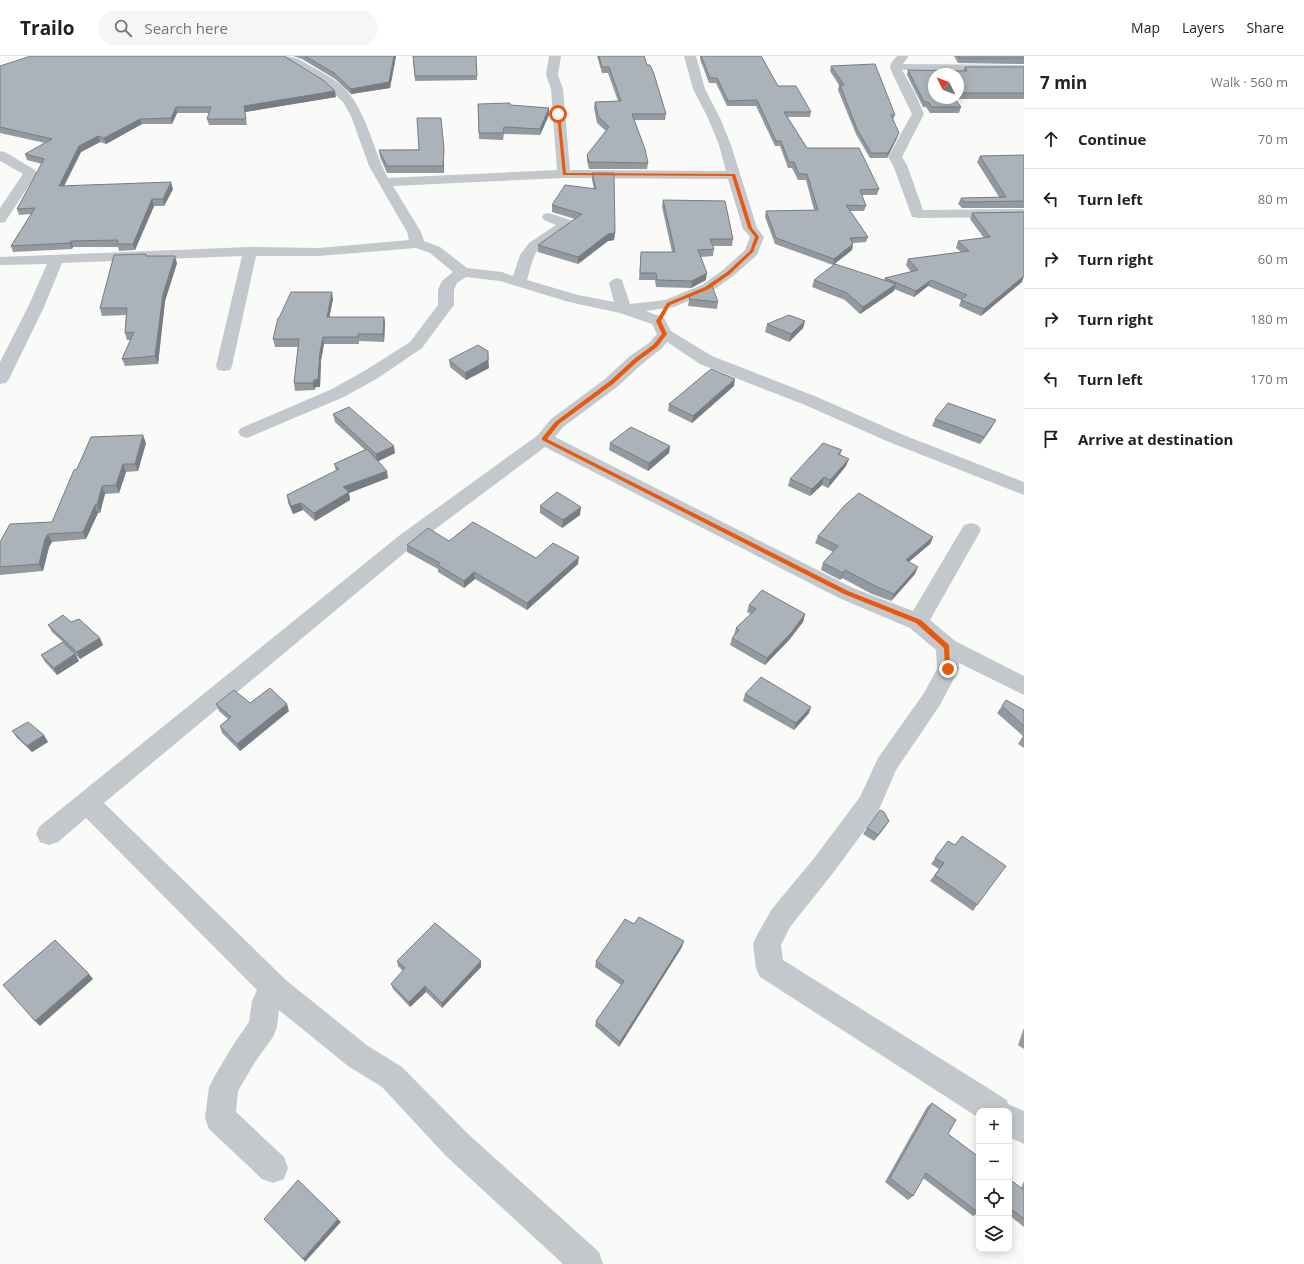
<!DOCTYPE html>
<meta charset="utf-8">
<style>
body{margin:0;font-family:"Open Sans",sans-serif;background:#f6f6f6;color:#202124}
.controls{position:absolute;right:12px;bottom:12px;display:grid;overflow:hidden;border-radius:8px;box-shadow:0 2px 10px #0003}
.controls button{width:36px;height:36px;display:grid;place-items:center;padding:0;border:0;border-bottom:1px solid #e0e0e0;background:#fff;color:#202124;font:20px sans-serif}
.compass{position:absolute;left:928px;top:12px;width:36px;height:36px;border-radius:50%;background:#fff;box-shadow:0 2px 10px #0003;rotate:313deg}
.stop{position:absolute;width:12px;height:12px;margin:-9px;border:3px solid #ea580c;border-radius:50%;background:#fff}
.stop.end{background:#ea580c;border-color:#fff;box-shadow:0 1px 4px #0008}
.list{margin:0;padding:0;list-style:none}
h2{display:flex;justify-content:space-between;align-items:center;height:52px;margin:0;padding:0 16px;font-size:17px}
h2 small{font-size:13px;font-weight:400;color:#757577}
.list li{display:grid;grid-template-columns:26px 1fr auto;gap:12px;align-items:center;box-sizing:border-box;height:60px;padding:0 16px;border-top:1px solid #e0e0e0}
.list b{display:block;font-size:15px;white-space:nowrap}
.list em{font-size:13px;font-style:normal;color:#757577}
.icon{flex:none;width:22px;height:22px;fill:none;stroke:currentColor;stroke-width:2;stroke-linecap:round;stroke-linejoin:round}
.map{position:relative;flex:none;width:1024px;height:1208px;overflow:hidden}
header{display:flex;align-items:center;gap:24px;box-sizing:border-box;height:56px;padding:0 20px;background:#fff;border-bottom:1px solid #e0e0e0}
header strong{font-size:19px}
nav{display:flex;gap:22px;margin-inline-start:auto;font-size:14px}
.search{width:280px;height:36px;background:#f6f6f6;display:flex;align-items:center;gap:10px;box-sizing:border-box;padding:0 14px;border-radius:22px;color:#757577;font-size:15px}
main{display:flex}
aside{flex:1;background:#fff}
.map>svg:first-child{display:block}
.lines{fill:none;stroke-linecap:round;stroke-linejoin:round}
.minor{fill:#c3c8cc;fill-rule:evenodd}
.wall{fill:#929a9f;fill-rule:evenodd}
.shaded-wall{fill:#777d82}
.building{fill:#aab3b9;stroke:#777d82}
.route{fill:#ea580c}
</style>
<header>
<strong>Trailo</strong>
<div class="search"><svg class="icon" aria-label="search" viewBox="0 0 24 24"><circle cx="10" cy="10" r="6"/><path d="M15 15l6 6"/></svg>Search here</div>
<nav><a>Map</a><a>Layers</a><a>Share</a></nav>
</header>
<main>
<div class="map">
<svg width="1024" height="1208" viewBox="0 0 1024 1208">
<rect width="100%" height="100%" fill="#fafaf8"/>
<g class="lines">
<g class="minor">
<path d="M280,0C297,0 300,4 314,12C325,18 336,24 345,33C367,56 373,94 388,122L557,114L551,33L546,19L549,0H561L558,19L563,33L570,114L726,115L719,89L708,62L693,33L684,0H696L705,33L720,62L731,89L757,172L764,181L757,199L733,220L712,235L674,251L646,255L664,262L671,275L712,300L817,341L901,378L1024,426V439L889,386L805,349L700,308L667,286L661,293L642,308L617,331L563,371L555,381L853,532L913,555L964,469L971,467L978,469L981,474L930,564L955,585L1024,620V639L959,607V613L940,649L896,714L878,756L833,817L790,871L781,889L783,904L1007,1044L1008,1048L1024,1055V1088L1009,1081V1055H979V1062L760,921L756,912L753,888L757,879L772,853L815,801L860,741L878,702L924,637L937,613L936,594L910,572L839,542L545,391L414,489L104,747L287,925L368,990L402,1011L468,1078L599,1196L603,1208H563L446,1100L382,1031L348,1010L279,954L277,971L273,981L255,1006L238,1035L236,1056L284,1101L288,1112L284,1123L273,1127L262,1123L209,1073L205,1062L209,1031L214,1021L235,986L249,966L252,945L257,934L86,762L58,786L49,789L40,786L36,778L40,770L400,479L538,379L551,363L605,323L630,300L649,287L657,278L652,268L620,257L569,246L500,225L466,221L457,227L454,234V249L422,292L378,322L344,341L247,382L241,380L238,376L241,372L332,333L366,314L410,286L438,249V234L442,225L453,216L430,197L416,192L319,200H256L232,310L230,314L224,315L218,314L216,310L242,200L62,207L44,251L9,323L6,327L0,328V306L28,251L47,208L0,209V201L250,191L319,192L409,184L407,176L369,110L351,60L343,46L325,29L289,7ZM564,122L728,123L743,173L750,181L745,194L723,214L702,229L665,244L630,248L622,224L617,222L612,224L609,227L614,246L578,239L527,224C530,214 532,202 538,194C548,183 563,180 572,167L570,164L549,157L544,158L542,161L544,164L556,169L529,187L520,199L513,220L502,216L467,212L440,191L424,185L421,176L393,130Z"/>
<path d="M897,0H909L903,8L1024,9V15L902,14L915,37L924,58L902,101L907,109L923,154L1024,153V161L917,162L912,161L893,109L888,101L912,58C909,51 890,14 890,11C891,6 894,3 897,0Z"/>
<polygon points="0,95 5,96 35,114 37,117 5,166 0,167 0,152 23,118 0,105"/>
</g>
</g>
<g class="wall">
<polygon points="293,0 396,0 390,32 351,38 335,23 302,3"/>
<polygon points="413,0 476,0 477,24 415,25"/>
<polygon points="597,0 644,0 666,58 665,64 634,64 648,107 647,113 589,113 587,105 587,99 606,75 597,67 594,52 595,46 618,45 608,17 602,17"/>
<polygon points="700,0 761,0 778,30 811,56 810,61 787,61 807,92 879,133 877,139 862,139 866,150 864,155 850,155 868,181 866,186 853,187 852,194 833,209 775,188 765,161 766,155 814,154 806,124 798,124 792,112 788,112 780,90 775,90 756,50 727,50 716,27 709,27 700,3"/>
<polygon points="954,0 1024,0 1024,8 958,7"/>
<polygon points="0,10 336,41 245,56 247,69 209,69 207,63 209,57 177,57 172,68 142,68 106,88 100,86 81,96 64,130 173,133 164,150 154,150 135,194 119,195 118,191 73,191 72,193 13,196 11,190 31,158 19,159 17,153 42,108 27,104 25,98 45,87 0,77"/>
<polygon points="831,10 895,59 893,64 897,82 887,102 870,102 856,78 838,34 839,29 830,15"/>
<path d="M965,11H1024V43H955L961,51L959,57H930L926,51H923L907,19L908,14L963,15ZM958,18V42H934Z"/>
<polygon points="478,48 510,49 549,59 540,79 504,78 503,84 479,83"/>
<polygon points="444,93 444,117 387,117 380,101 379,94"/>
<polygon points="1024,99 1024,152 962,152 958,148 961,142 999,141 977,106 980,100"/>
<polygon points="592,117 615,177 614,184 608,185 578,208 538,196 538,189 575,163 552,156 552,149 594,133 592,124"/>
<polygon points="663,144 733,183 732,190 713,190 714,193 713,200 701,201 706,224 691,232 656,231 655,224 639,224 641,196 672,196 662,151"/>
<polygon points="1024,156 1022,226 981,260 959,250 961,244 928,230 914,241 894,233 894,235 860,258 845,244 812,231 814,224 884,224 885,222 911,216 906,209 908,203 961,196 956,192 958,185 984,182 970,163 972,157"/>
<polygon points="146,198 147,200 177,207 165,245 158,308 125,310 122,303 130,284 127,284 125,277 126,259 102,260 100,252"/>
<polygon points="690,239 718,246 717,253 688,250"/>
<polygon points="333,243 329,261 384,261 385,268 384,286 359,285 359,288 324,288 321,304 320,331 316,331 314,334 295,335 294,327 298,291 275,291 273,283 279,262"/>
<polygon points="805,265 803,272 789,286 765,276 767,268"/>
<polygon points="449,304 489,312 466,324 450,311"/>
<polygon points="734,330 692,367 668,355 669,348"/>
<polygon points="333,358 395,397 378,405 388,422 349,437 350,444 315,465 303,454 293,458 288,447 287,439 336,415 334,408 365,394 335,366"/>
<polygon points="935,363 992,371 980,388 932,370"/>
<polygon points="146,387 138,415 126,416 119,437 105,438 100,457 98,457 86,483 52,486 49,491 43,515 0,519 0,486 52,466 77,413"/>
<polygon points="610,387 670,390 669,397 648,415 609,394"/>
<polygon points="842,394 840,399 846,410 828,432 822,429 810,440 788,430 790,423"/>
<polygon points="540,450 580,459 562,472 540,457"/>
<polygon points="818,480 933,481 930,488 909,506 915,518 891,545 872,538 842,522 840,524 821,514 823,507 833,496 815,487"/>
<polygon points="449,485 536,502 578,508 527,554 475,523 464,532 438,516 438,513 407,496 407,489"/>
<polygon points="749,549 805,558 803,566 789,584 765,609 730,589 732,582 734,579 736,572 751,558 747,556"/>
<polygon points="71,566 103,589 80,603 76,599 79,605 57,619 45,606 41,599 63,586 52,576 48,569"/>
<polygon points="745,638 809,657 794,674 743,645"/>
<polygon points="250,647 289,655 240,695 222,677 220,670 228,663 219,655 216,648"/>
<polygon points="1002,650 1024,654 1024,692 1018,688 1023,680 997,657"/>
<polygon points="12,675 48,686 32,696 17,682"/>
<polygon points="885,771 874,785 863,778 867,772"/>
<polygon points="948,785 977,849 973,855 930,825 939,813 931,808"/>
<polygon points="634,868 682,891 619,991 595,970 596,965 621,929 595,911 596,905"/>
<polygon points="397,905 481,905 481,911 442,952 426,936 410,951 393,933 391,928 403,915 398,910"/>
<polygon points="1024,972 1024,993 1018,989"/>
<polygon points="932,1047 948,1078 979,1157 973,1160 923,1122 913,1140 908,1144 885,1126 927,1051"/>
<polygon points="1009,1123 1021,1132 1024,1125 1024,1171 1009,1159"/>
</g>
<g class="shaded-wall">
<polygon points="394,0 396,0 390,32 351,38 351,33"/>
<polygon points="335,35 336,41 245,56 247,69 244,50"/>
<polygon points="176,51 177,57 172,68 171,62"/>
<polygon points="549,52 549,59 540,79 540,73"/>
<polygon points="140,63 142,68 106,88 104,82"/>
<polygon points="899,77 897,82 887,102 888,97"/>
<polygon points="98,80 100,86 81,96 61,136 59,130 79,90"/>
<polygon points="444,93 444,117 443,110"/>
<polygon points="171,126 173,133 164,150 163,143"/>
<polygon points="152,143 154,150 135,194 133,188"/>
<polygon points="615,177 614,184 608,185 578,208 578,201 608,178"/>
<polygon points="71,185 73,191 72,193 70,187"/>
<polygon points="853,188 852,194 833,209 834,203"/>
<polygon points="175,200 177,207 165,245 158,308 155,300 163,238"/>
<polygon points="707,217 706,224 691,232 692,225"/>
<polygon points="1024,220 1022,226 981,260 984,253"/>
<polygon points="931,224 928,230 914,241 916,235"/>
<polygon points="896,228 894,235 860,258 863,251"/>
<polygon points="332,236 333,243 328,268 327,261"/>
<polygon points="384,261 385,268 384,286 383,278"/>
<polygon points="805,265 803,272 789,286 791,278"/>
<polygon points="323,281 324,288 321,304 320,331 316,331 314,334 313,327"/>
<polygon points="488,295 489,312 466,324 465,317"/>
<polygon points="735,323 734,330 692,367 693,360"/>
<polygon points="996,364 992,371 980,388 984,381"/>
<polygon points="143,379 146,387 138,415 135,408"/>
<polygon points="394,390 395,397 377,406 376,398"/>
<polygon points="670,390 669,397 648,415 649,407"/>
<polygon points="849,403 846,410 828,432 830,424"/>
<polygon points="123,408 126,416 119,437 116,429"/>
<polygon points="387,415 388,422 349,437 350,444 315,465 314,457 343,431"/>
<polygon points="824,421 822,429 810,440 812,433"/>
<polygon points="102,430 105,438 100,457 97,449"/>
<polygon points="301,447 303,454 293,458 291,450"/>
<polygon points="95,449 98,457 86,483 83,476"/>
<polygon points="581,451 580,459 562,472 563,464"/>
<polygon points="48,478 52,486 49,491 43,515 39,508 45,483"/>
<polygon points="933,481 930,488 902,511 906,504"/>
<polygon points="579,501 578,508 527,554 527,547"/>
<polygon points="918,511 915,518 891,545 894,538"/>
<polygon points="845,514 842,522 840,524 843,517"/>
<polygon points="474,516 475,523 464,532 464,525"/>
<polygon points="805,558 803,566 789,584 765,609 767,602"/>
<polygon points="100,582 103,589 80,603 77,596"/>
<polygon points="75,598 79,605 57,619 54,612"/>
<polygon points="287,648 289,655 240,695 237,688"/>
<polygon points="811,651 809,657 794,674 796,667"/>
<polygon points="44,679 48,686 32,696 27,690"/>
<polygon points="889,765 885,771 874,785 878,779"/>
<polygon points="684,885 682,891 619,991 620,986"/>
<polygon points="481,905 481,911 442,952 442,947"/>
<polygon points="89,918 93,923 40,970 35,965"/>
<polygon points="425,930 426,936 410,951 409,946"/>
<polygon points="338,1163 341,1166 305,1206 303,1203"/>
</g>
<g class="building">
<polygon points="31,0 284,0 323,24 335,35 244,50 246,63 207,63 211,51 176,51 171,62 140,63 104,82 98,80 79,90 59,130 171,126 163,143 152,143 133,188 117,188 118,184 71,185 70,187 11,190 35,152 17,153 44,103 25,98 52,83 0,71 0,10"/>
<polygon points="305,0 394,0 389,26 351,33 334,17"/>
<polygon points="413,0 476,0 477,20 415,20"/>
<polygon points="599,0 644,0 647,9 650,9 654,18 666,58 632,58 645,93 648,107 589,106 587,99 609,71 598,60 595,46 621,45 609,11 602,11"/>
<polygon points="701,0 761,0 778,30 796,30 811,56 784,56 807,92 859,92 879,133 860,134 866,150 846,149 868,181 850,182 853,188 834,203 776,182 766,155 818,154 807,118 799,118 794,106 789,106 781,85 776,85 757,44 728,45 717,22 710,22"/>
<polygon points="958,0 1024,0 1024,2 959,2"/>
<polygon points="875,8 895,59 891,59 899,77 888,97 871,97 857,73 840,29 844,29 831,10"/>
<polygon points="965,11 1024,11 1024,37 958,37 958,18 934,18 934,42 954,42 961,51 932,51 928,46 924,46 908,14 967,15"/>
<polygon points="510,47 510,49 549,52 540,73 504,71 503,77 479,77 478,48"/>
<polygon points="417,62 441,62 444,93 443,110 387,110 379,94 419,94"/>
<polygon points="1024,99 1024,145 964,146 961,142 1006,141 980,100"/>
<polygon points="592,117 614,117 615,177 608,178 578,201 538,189 582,158 552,149 565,129 596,133"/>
<polygon points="663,144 725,145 733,183 710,183 714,193 698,194 707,217 692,225 657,224 656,217 640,217 641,196 675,196"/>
<polygon points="1024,156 1024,220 984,253 961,244 967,239 931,224 916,235 885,222 918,214 908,203 969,195 958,185 990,181 972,157"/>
<polygon points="146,198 146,200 175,200 163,238 155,300 122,303 134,276 125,277 127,252 100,252 114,199"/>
<polygon points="835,208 896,228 863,251 847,237 814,224"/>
<polygon points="712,230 718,246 689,243 690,239"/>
<polygon points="291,236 332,236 327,261 384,261 383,278 358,278 358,281 323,281 320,296 318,323 314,324 313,327 294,327 299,283 273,283 278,262 279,262"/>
<polygon points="789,259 805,265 791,278 767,268"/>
<polygon points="478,289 488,295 488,304 465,317 449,304"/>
<polygon points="711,313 735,323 693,360 669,348"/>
<polygon points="948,347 996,364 984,381 935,363"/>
<polygon points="349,351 394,390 376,398 333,358"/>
<polygon points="631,371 670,390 649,407 610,387"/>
<polygon points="143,379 135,408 123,408 116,429 102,430 97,449 95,449 83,476 48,478 45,483 39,508 0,511 0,486 10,468 52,466 74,414 77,413 91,381"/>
<polygon points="823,387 842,394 838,398 849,403 830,424 824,421 812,433 790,423"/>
<polygon points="367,393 387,415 343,431 349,436 314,457 301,447 291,450 287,439 339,413 334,408"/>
<polygon points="557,436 581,451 563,464 540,450"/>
<polygon points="859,437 933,481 906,504 918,511 894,538 875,530 845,514 843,517 823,507 838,490 818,480 845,449"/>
<polygon points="473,466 536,502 553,487 579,501 527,547 474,516 464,525 438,509 440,507 407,489 428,472 449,485"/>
<polygon points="762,534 805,558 791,577 767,602 732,582 739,574 736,572 756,553 749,549"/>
<polygon points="63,559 71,566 79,563 100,582 77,596 48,569"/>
<polygon points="63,586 75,598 54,612 41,599"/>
<polygon points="761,621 811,651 796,667 745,638"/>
<polygon points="270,632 287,648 237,688 220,670 231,661 216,648 234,634 250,647"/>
<polygon points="1006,644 1024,654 1024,670 1002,650"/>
<polygon points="28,666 44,679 27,690 12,675"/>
<polygon points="880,754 884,756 889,765 878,779 867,772"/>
<polygon points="962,780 1006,810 977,849 935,819 944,807 935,802 948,785 955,789"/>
<polygon points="639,861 684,885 620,986 596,965 624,925 596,905 625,863 634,868"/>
<polygon points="435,867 481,905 442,947 425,930 409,946 391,928 405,912 397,905"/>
<polygon points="55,884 89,918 35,965 3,929"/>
<polygon points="932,1047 956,1064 948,1078 979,1101 979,1157 926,1117 913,1140 890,1122"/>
<polygon points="1009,1123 1024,1134 1024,1163 1009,1151"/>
<polygon points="298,1124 338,1163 303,1203 264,1163"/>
</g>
<polygon class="route" points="558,57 560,58 566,117 735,118 752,172 759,181 753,196 730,218 709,233 670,249 661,265 667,278 657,291 638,305 613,328 559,368 547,383 848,535 921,564 949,589 950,615 946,615 945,613 944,592 916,567 844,538 542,384 542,382 555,366 610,325 634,303 653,289 662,278 656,265 667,247 705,231 727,216 750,195 755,181 748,172 732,120 563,119 557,58"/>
</svg>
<div class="controls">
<button>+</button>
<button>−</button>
<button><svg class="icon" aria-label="locate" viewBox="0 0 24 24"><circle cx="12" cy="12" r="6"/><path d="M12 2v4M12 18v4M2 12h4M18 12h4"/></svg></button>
<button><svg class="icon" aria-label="layers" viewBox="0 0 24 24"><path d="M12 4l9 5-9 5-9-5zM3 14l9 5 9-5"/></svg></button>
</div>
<svg class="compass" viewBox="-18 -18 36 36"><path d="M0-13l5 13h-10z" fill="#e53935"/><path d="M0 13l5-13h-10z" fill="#757577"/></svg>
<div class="stop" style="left:558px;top:58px"></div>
<div class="stop end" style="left:948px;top:613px"></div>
</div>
<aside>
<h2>7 min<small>Walk · 560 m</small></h2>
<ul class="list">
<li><svg class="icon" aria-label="ahead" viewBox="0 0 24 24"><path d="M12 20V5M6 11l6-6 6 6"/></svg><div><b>Continue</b></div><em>70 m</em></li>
<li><svg class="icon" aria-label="left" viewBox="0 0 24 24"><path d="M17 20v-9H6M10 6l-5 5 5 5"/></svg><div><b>Turn left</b></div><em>80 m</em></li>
<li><svg class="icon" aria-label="right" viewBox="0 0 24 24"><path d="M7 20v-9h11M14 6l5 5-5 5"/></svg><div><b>Turn right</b></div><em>60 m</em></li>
<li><svg class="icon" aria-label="right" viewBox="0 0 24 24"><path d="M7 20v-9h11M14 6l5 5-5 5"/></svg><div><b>Turn right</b></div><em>180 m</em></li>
<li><svg class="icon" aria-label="left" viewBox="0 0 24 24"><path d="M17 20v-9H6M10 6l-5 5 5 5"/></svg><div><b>Turn left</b></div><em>170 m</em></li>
<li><svg class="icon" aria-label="arrive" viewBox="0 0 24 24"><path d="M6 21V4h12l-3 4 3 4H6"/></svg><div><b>Arrive at destination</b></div></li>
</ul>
</aside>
</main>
